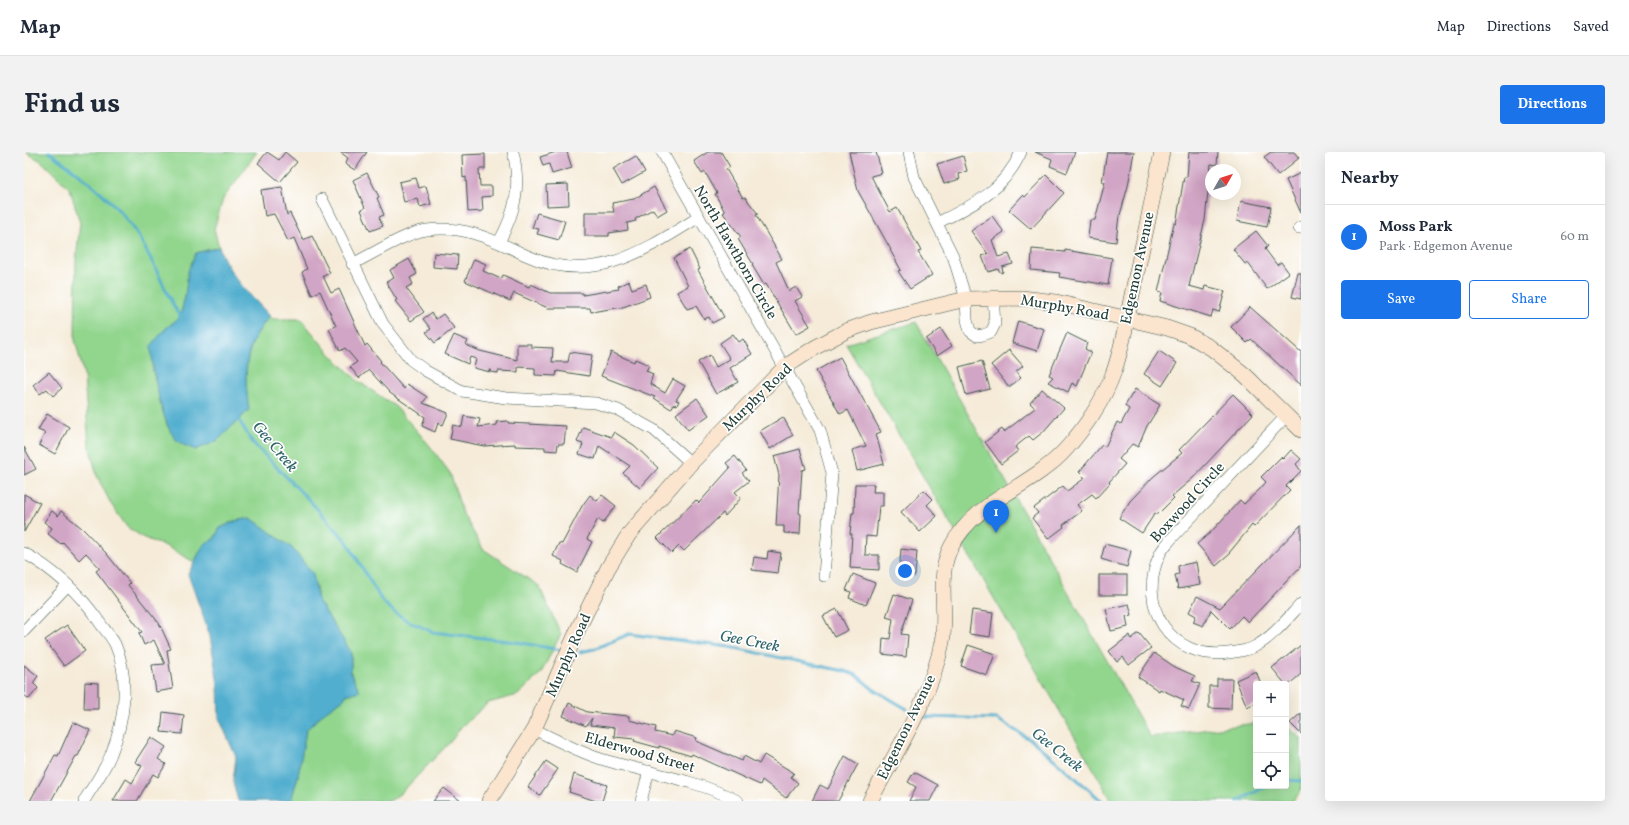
<!DOCTYPE html>
<meta charset="utf-8">
<style>
body{margin:0;font-family:Vollkorn,serif;background:#f2f2f3;color:#1f2937}
.controls{position:absolute;right:12px;bottom:12px;display:grid;overflow:hidden;border-radius:4px;box-shadow:0 4px 16px #0002}
.controls button{width:36px;height:36px;display:grid;place-items:center;padding:0;border:0;border-bottom:1px solid #e0e1e3;background:#fff;color:#1f2937;font:20px sans-serif}
.compass{position:absolute;left:1181px;top:12px;width:36px;height:36px;border-radius:50%;background:#fff;box-shadow:0 4px 16px #0002;rotate:51deg}
.you{position:absolute;left:881px;top:419px;width:14px;height:14px;margin:-10px;border:3px solid #fff;border-radius:50%;background:#1a73e8;box-shadow:0 0 0 6px #1a73e833}
.badge{display:grid;place-items:center;width:26px;height:26px;border-radius:50%;background:#1a73e8;color:#fff;font-size:13px;font-weight:700}
.pin{position:absolute;translate:-50% -33px;filter:drop-shadow(0 1px 2px #0008)}
.pin::after{content:'';position:absolute;top:21px;width:14px;height:12px;background:inherit;clip-path:polygon(0 0,100% 0,50% 100%)}
.list{margin:0;padding:0;list-style:none}
h2{display:flex;justify-content:space-between;align-items:center;height:52px;margin:0;padding:0 16px;font-size:17px}
h2 small{font-size:13px;font-weight:400;color:#747a83}
.list li{display:grid;grid-template-columns:26px 1fr auto;gap:12px;align-items:center;box-sizing:border-box;height:64px;padding:0 16px;border-top:1px solid #e0e1e3}
.list b{display:block;font-size:15px;white-space:nowrap}
.list p{margin:0;font-size:13px;white-space:nowrap;color:#747a83}
.list em{font-size:13px;font-style:normal;color:#747a83}
.actions{display:flex;gap:8px;padding:12px 16px}
.actions a{flex:1;padding:9px 0;border:1px solid #1a73e8;border-radius:4px;text-align:center;font-size:14px;color:#1a73e8}
.actions .main{background:#1a73e8;color:#fff}
.icon{flex:none;width:22px;height:22px;fill:none;stroke:currentColor;stroke-width:2;stroke-linecap:round;stroke-linejoin:round}
.map{position:relative;flex:none;width:1277px;height:649px;overflow:hidden;border-radius:4px}
header{display:flex;align-items:center;gap:24px;box-sizing:border-box;height:56px;padding:0 20px;background:#fff;border-bottom:1px solid #e0e1e3}
header strong{font-size:19px}
nav{display:flex;gap:22px;margin-inline-start:auto;font-size:14px}
.intro{display:flex;align-items:center;justify-content:space-between;box-sizing:border-box;height:96px;padding:0 24px}
h1{margin:0;font-size:28px}
.button{padding:10px 18px;border-radius:4px;background:#1a73e8;color:#fff;font-size:14px;font-weight:700}
main{display:flex;gap:24px;padding:0 24px}
aside{flex:1;background:#fff;border-radius:4px;box-shadow:0 4px 16px #0002}
.map>svg:first-child{display:block}
.green{fill:#92d68e;stroke:#588a61}
.water{fill:#51aecf;stroke:#387682}
.lines{fill:none;stroke-linecap:round;stroke-linejoin:round}
.stream{stroke:#51aecf;stroke-width:3}
.building{fill:#d1a5c5}
.street-casing{stroke:#3f574d;stroke-width:12}
.secondary-casing{stroke:#3f574d;stroke-width:16}
.street{stroke:#fff;stroke-width:11}
.secondary{stroke:#fce5cf;stroke-width:15}
.labels{text-anchor:middle;stroke-width:3.5;stroke-linejoin:round;paint-order:stroke}
.street-label{font-size:15px;fill:#1f3d34;stroke:#fff}
.water-label{font-size:16px;font-style:italic;fill:#30656a;stroke:#fff}
</style>
<header>
<strong>Map</strong>
<nav><a>Map</a><a>Directions</a><a>Saved</a></nav>
</header>
<div class="intro"><h1>Find us</h1><a class="button">Directions</a></div>
<main>
<div class="map">
<svg width="1277" height="649" viewBox="0 0 1277 649">
<rect width="100%" height="100%" fill="#fff"/>
<filter id="ink" filterUnits="userSpaceOnUse"><feTurbulence type="fractalNoise" baseFrequency=".025" numOctaves="2"/><feDisplacementMap in="SourceGraphic" scale="8" xChannelSelector="R" yChannelSelector="G"/><feConvolveMatrix kernelMatrix="1 2 1 2 8 2 1 2 1" color-interpolation-filters="sRGB"/></filter>
<filter id="wash" filterUnits="userSpaceOnUse"><feTurbulence type="fractalNoise" baseFrequency=".012" numOctaves="4" result="noise"/><feDisplacementMap in="SourceGraphic" scale="16" xChannelSelector="R" yChannelSelector="G"/><feGaussianBlur stdDeviation="0.9" result="paint"/><feColorMatrix in="noise" values="0 0 0 0 0 0 0 0 0 0 0 0 0 0 0 0 0 1.4 0 .05"/><feComposite in="paint" operator="in"/></filter>
<g filter="url(#wash)">
<rect width="100%" height="100%" fill="#f5ebd8"/>
<g class="green">
<path d="M1,0H233L199,47L190,77L195,95L172,101L156,165L140,178L128,216L143,273L154,290L222,237C221,207 226,187 246,164L249,167H277L305,201L334,229L372,255L406,294L426,321L439,362L459,397L515,434L537,482L517,521L494,543L464,551L437,575L428,588L377,641L366,649H267L274,624L282,578L302,559L320,547L322,543L336,539L327,522V500L294,448L292,434L268,396L227,366L211,369L196,376L190,387L180,392L170,410L140,393L120,386L103,375L87,352L73,324L65,293L60,223L51,188L52,109L56,71L46,37L17,9Z"/>
<polygon points="892,170 1126,585 1232,571 1232,634 1262,634 1262,574 1277,586 1277,639 1269,649 1088,649 822,192"/>
</g>
<g class="water">
<path d="M195,95C204,122 227,144 246,164C219,194 220,220 225,258L193,289L172,298C167,296 160,294 155,290C138,279 128,215 127,194L140,178L156,165L161,144L164,119L172,101Z"/>
<polygon points="227,366 268,396 289,422 294,448 327,500 327,522 336,539 322,543 320,547 302,559 282,578 274,624 267,649 214,649 209,629 212,605 195,566 194,532 186,484 164,422 180,392 190,387 196,376 211,369"/>
</g>
<g class="lines">
<g class="stream">
<path d="M25,0C59,25 91,47 114,84C131,111 141,141 158,168"/>
<polyline points="213,265 229,291 286,349 323,390 358,449 370,460 384,469 409,480 492,490 537,498"/>
<polyline points="556,500 570,497 605,482 706,495 820,519 832,523 849,537 883,557"/>
<polyline points="900,565 973,567 1010,590 1078,649"/>
<polyline points="1262,628 1277,629"/>
<polyline points="1214,649 1243,634"/>
</g>
</g>
<g id="blocks">
<g class="building">
<polygon points="243,0 255,8 261,0 273,10 256,30 234,11"/>
<polygon points="316,0 343,0 331,18 321,12 324,6"/>
<polygon points="532,0 543,0 548,16 528,22 525,12 519,14 516,5"/>
<polygon points="684,0 697,0 706,15 702,17 719,46 721,45 734,62 732,63 758,107 752,110 765,139 772,135 778,145 771,149 786,174 772,182 742,132 740,133 728,113 729,112 714,87 717,85 699,61 701,60 691,42 693,41 681,20 678,22 670,9"/>
<polygon points="825,0 852,0 858,21 847,24 866,60 873,56 897,99 894,100 908,123 886,137 874,119 877,118 866,98 867,98 834,39"/>
<polygon points="1011,0 1051,0 1043,21 1026,14 1028,7"/>
<polygon points="1083,0 1110,0 1104,34 1096,63 1095,63 1092,90 1064,86 1066,68 1071,68 1081,30 1078,30"/>
<polygon points="1165,0 1194,0 1193,13 1187,12 1181,68 1165,134 1180,138 1181,134 1201,139 1195,160 1189,158 1187,165 1136,149 1138,141 1134,140 1150,71 1152,72 1160,25 1163,25"/>
<polygon points="1247,0 1270,0 1275,6 1254,23 1240,5"/>
<polygon points="461,2 461,17 455,17 456,34 468,34 468,44 458,45 459,59 444,60 442,25 439,26 438,3"/>
<polygon points="612,4 621,20 598,33 589,17"/>
<polygon points="939,4 943,19 934,22 936,27 920,32 913,12"/>
<polygon points="343,21 355,45 353,46 360,63 355,65 359,74 346,79 337,58 341,56 329,28"/>
<polygon points="1277,21 1277,61 1262,28"/>
<polygon points="1022,23 1040,41 1007,77 985,58 999,43 1001,45"/>
<polygon points="392,26 395,36 402,34 407,52 396,55 394,47 380,50 375,30"/>
<polygon points="544,32 545,53 523,54 522,33"/>
<polygon points="258,35 263,63 266,61 279,88 288,84 306,121 299,124 307,141 315,137 341,194 343,192 357,209 356,210 380,237 383,232 403,245 399,251 424,261 419,273 414,271 411,280 398,274 401,265 366,241 345,218 335,226 326,215 333,210 321,196 316,199 305,177 312,174 296,139 288,143 278,120 283,117 270,86 264,89 250,62 241,64 237,38"/>
<polygon points="630,35 643,58 633,64 629,57 611,67 612,69 603,71 604,78 585,81 585,84 561,84 561,60 590,60 588,51 610,47"/>
<polygon points="1217,49 1247,55 1243,75 1213,69"/>
<polygon points="513,61 541,69 535,88 513,82 515,77 508,76"/>
<polygon points="968,64 980,80 968,88 974,105 985,102 989,112 978,115 979,120 977,121 974,117 964,120 958,104 964,102 947,79"/>
<polygon points="1232,79 1244,94 1241,97 1253,113 1257,110 1265,121 1243,137 1224,111 1221,112 1209,97"/>
<polygon points="666,97 676,117 674,118 700,165 688,171 685,165 680,167 672,154 663,157 653,140 664,134 650,106"/>
<polygon points="1008,97 1041,100 1041,98 1088,106 1084,133 1035,125 1036,121 1007,118"/>
<polygon points="410,101 434,103 433,117 409,115"/>
<polygon points="385,107 393,122 386,126 389,132 382,136 400,160 387,169 371,149 373,148 362,130 370,126 366,118"/>
<polygon points="450,107 462,112 459,119 477,127 479,123 505,135 507,132 526,141 559,141 559,143 595,137 594,134 605,129 608,137 622,132 626,145 599,155 567,160 566,156 524,156 490,141 486,149 441,129"/>
<polygon points="1274,121 1277,121 1277,147 1268,145"/>
<polygon points="1226,155 1277,200 1277,233 1227,187 1223,191 1207,175"/>
<polygon points="407,161 412,167 419,162 430,176 411,191 402,180 407,177 399,167"/>
<polygon points="994,169 1020,177 1013,199 988,191"/>
<polygon points="917,177 928,194 913,204 902,187"/>
<polygon points="1043,181 1063,191 1061,197 1067,200 1053,234 1048,231 1044,240 1024,230 1029,225 1025,223"/>
<polygon points="709,182 715,190 719,187 728,202 706,216 714,230 692,242 674,210 686,203 692,215 706,207 696,191"/>
<polygon points="430,183 444,189 442,193 456,199 493,208 493,192 507,192 507,195 529,196 528,210 544,210 546,200 568,203 565,224 533,219 532,224 511,223 511,216 494,215 494,220 474,219 474,221 466,220 466,217 466,220 450,216 452,207 446,205 444,212 421,202"/>
<polygon points="985,198 999,214 992,220 997,226 985,235 967,213"/>
<polygon points="1135,199 1153,211 1138,234 1120,222"/>
<polygon points="587,200 610,210 611,207 625,213 622,219 629,222 626,232 641,241 649,227 661,234 652,248 655,249 653,253 650,252 647,257 630,246 631,245 577,224"/>
<polygon points="816,205 857,280 852,282 860,312 833,319 828,298 842,294 824,258 816,262 792,219"/>
<polygon points="958,209 966,237 942,243 935,215"/>
<polygon points="25,220 38,236 29,244 23,237 16,242 9,233"/>
<polygon points="1018,237 1040,256 1019,280 1009,288 1005,284 991,295 994,299 977,312 961,290 978,277 980,280 1011,256 1006,251"/>
<polygon points="1111,237 1136,253 1123,274 1114,295 1108,292 1095,307 1101,312 1085,330 1086,331 1072,346 1068,342 1053,353 1058,359 1039,373 1040,375 1024,387 1008,366 1014,361 1010,356 1039,334 1043,339 1061,326 1055,320 1078,293 1081,295 1093,270 1097,272 1105,257 1101,254"/>
<polygon points="1209,242 1229,262 1169,326 1148,344 1150,346 1133,363 1131,361 1118,381 1095,366 1106,349 1129,325 1158,301 1155,298"/>
<polygon points="673,246 685,263 664,278 652,262"/>
<polygon points="23,262 45,275 31,302 15,293 21,281 14,278"/>
<polygon points="440,264 456,267 454,275 473,273 472,270 484,269 484,271 542,274 540,292 534,292 533,299 521,298 521,295 491,294 491,292 460,294 426,287 429,273 438,275"/>
<polygon points="759,265 769,283 746,297 736,279"/>
<polygon points="559,275 587,285 590,280 610,293 634,316 616,336 599,321 606,314 575,294 571,307 555,302 559,292 553,290"/>
<polygon points="0,295 12,317 0,323"/>
<polygon points="776,297 782,317 778,318 775,361 777,362 776,382 760,381 760,374 752,374 755,323 750,304"/>
<polygon points="1267,298 1277,307 1272,312 1277,319 1262,334 1266,338 1230,375 1228,373 1205,401 1206,402 1192,414 1173,392 1187,380 1216,348 1220,352 1236,337 1242,330 1237,325 1257,305 1259,307"/>
<polygon points="711,304 722,318 718,321 725,329 711,340 717,346 701,364 699,361 660,399 655,394 648,401 633,386 672,348 675,351 706,316 702,311"/>
<polygon points="831,332 850,332 849,340 859,340 859,354 855,354 852,385 842,384 841,403 855,403 855,418 826,416 828,382 826,382 828,361 830,361"/>
<polygon points="900,338 909,347 903,353 913,364 896,380 877,360"/>
<polygon points="0,342 16,351 0,380"/>
<polygon points="566,343 573,349 578,343 592,354 579,371 574,367 563,387 568,390 553,420 538,412 539,409 529,404 535,391 538,392 558,354"/>
<polygon points="28,359 34,364 37,359 59,377 82,401 106,431 104,433 135,471 147,497 143,498 149,537 132,540 128,513 141,512 130,488 120,493 115,481 118,480 72,419 76,416 62,401 55,408 39,390 37,392 24,382 28,376 20,370"/>
<polygon points="1277,373 1277,414 1224,470 1218,464 1206,477 1187,458 1179,474 1169,470 1172,464 1165,460 1173,444 1196,456"/>
<polygon points="1081,392 1107,399 1103,415 1077,407"/>
<polygon points="877,397 893,399 891,424 875,422"/>
<polygon points="744,399 757,401 754,421 728,418 730,405 743,407"/>
<polygon points="1172,410 1176,433 1154,437 1151,423 1155,422 1154,414"/>
<polygon points="829,422 851,431 842,453 825,446 827,440 822,438"/>
<rect x="1075" y="423" width="28" height="20"/>
<polygon points="870,442 888,448 877,482 884,483 882,505 858,502 859,486 866,487 869,467 862,465"/>
<polygon points="1105,452 1108,463 1102,464 1104,475 1087,479 1082,457"/>
<polygon points="813,457 824,478 810,485 799,464"/>
<polygon points="948,458 969,461 966,485 945,482"/>
<polygon points="43,473 61,499 40,514 21,488"/>
<polygon points="1115,481 1127,496 1105,513 1099,505 1093,510 1085,499 1106,483 1107,487"/>
<polygon points="944,493 971,502 963,523 937,514"/>
<polygon points="1277,493 1277,522 1263,534 1248,516"/>
<polygon points="1130,501 1151,515 1171,524 1168,529 1176,532 1165,557 1157,554 1160,548 1136,537 1135,539 1114,525"/>
<polygon points="0,513 14,524 9,531 14,536 5,547 0,543"/>
<polygon points="1232,519 1237,532 1232,532 1232,551 1223,555 1212,528"/>
<polygon points="1193,527 1208,527 1207,557 1185,556 1185,534 1193,534"/>
<polygon points="61,530 74,531 74,557 60,557"/>
<polygon points="545,551 563,560 605,564 605,568 632,575 631,580 648,584 650,579 673,586 672,589 718,609 720,604 735,612 740,603 770,621 767,625 774,631 762,646 738,628 736,633 668,602 667,604 635,594 635,596 610,589 611,587 590,585 591,576 566,573 568,566 562,574 539,564"/>
<polygon points="139,560 160,563 158,582 137,580"/>
<polygon points="1277,561 1277,582 1266,571"/>
<polygon points="49,570 66,578 54,604 52,604 27,649 6,649 31,603 34,604"/>
<polygon points="127,585 142,595 134,607 142,612 134,625 129,622 113,649 89,649 102,627 108,631 118,614 111,610"/>
<polygon points="821,604 834,612 814,649 788,649 796,633 804,637"/>
<polygon points="522,609 534,617 516,643 504,635"/>
<polygon points="890,620 914,633 906,649 885,649 892,635 884,630"/>
<polygon points="550,622 583,633 578,649 572,649 545,640"/>
<polygon points="420,636 437,649 409,649"/>
</g>
</g>
</g>
<g filter="url(#ink)">
<use href="#blocks" fill-opacity="0" stroke="#3f574d" stroke-width="1"/>
<g class="lines">
<defs>
<g id="street">
<polyline points="638,0 796,278 808,321 800,424"/>
<polyline points="885,0 890,25 929,104 942,147 943,168 946,179 953,184 959,183 967,180 971,172 969,145"/>
<polyline points="298,47 359,172 387,208 402,219 438,239 482,246 572,251 594,258 630,278 667,311"/>
<path d="M913,71C949,53 979,40 997,0"/>
<polyline points="1275,76 1277,75"/>
<path d="M475,90C492,59 497,34 489,0"/>
<path d="M328,112C347,103 383,80 403,78C442,73 469,88 504,104C569,134 620,99 675,65"/>
<path d="M1262,264L1147,387C1143,392 1138,397 1136,402C1112,453 1146,509 1204,501C1213,500 1222,499 1230,495C1249,485 1263,467 1277,452"/>
<path d="M0,401C29,417 55,441 74,468C79,476 87,484 91,492C106,526 101,568 87,602C81,618 69,634 60,649"/>
<polyline points="0,479 44,433"/>
<path d="M510,577C532,588 553,599 577,607C623,621 671,627 714,649"/>
<polyline points="617,649 625,619"/>
</g>
<g id="secondary">
<polyline points="465,649 510,577 555,475 584,416 605,382 667,311 761,215 792,195 822,179 847,170 942,147 998,146 1032,150 1143,176 1166,184 1187,196 1221,223 1277,278"/>
<path d="M846,649C872,599 907,547 918,490C924,460 912,423 927,395C952,347 1007,336 1042,297C1060,277 1080,248 1089,222C1099,195 1103,166 1109,138C1119,92 1129,46 1138,0"/>
</g>
</defs>
<use href="#street" class="street-casing"/>
<use href="#secondary" class="secondary-casing"/>
<use href="#street" class="street"/>
<use href="#secondary" class="secondary"/>
</g>
</g>
<g class="labels">
<g class="street-label">
<text transform="translate(712 100) rotate(60)" y="5">North Hawthorn Circle</text>
<text transform="translate(1113 116) rotate(-78)" y="5">Edgemon Avenue</text>
<text transform="translate(1041 155) rotate(10)" y="5">Murphy Road</text>
<text transform="translate(733 245) rotate(-44)" y="5">Murphy Road</text>
<text transform="translate(1163 350) rotate(-48)" y="5">Boxwood Circle</text>
<text transform="translate(544 503) rotate(-66)" y="5">Murphy Road</text>
<text transform="translate(882 575) rotate(-64)" y="5">Edgemon Avenue</text>
<text transform="translate(616 600) rotate(16)" y="5">Elderwood Street</text>
</g>
<g class="water-label">
<text transform="translate(252 294) rotate(50)" y="6">Gee Creek</text>
<text transform="translate(726 488) rotate(11)" y="6">Gee Creek</text>
<text transform="translate(1034 597) rotate(39)" y="6">Gee Creek</text>
</g>
</g>
</svg>
<div class="controls">
<button>+</button>
<button>−</button>
<button><svg class="icon" aria-label="locate" viewBox="0 0 24 24"><circle cx="12" cy="12" r="6"/><path d="M12 2v4M12 18v4M2 12h4M18 12h4"/></svg></button>
</div>
<svg class="compass" viewBox="-18 -18 36 36"><path d="M0-13l5 13h-10z" fill="#e53935"/><path d="M0 13l5-13h-10z" fill="#747a83"/></svg>
<div class="you"></div>
<div class="pin badge" style="left:972px;top:381px">1</div>
</div>
<aside>
<h2>Nearby<small></small></h2>
<ul class="list">
<li><span class="badge">1</span><div><b>Moss Park</b><p>Park · Edgemon Avenue</p></div><em>60 m</em></li>
</ul>
<div class="actions"><a class="main">Save</a><a>Share</a></div>
</aside>
</main>
